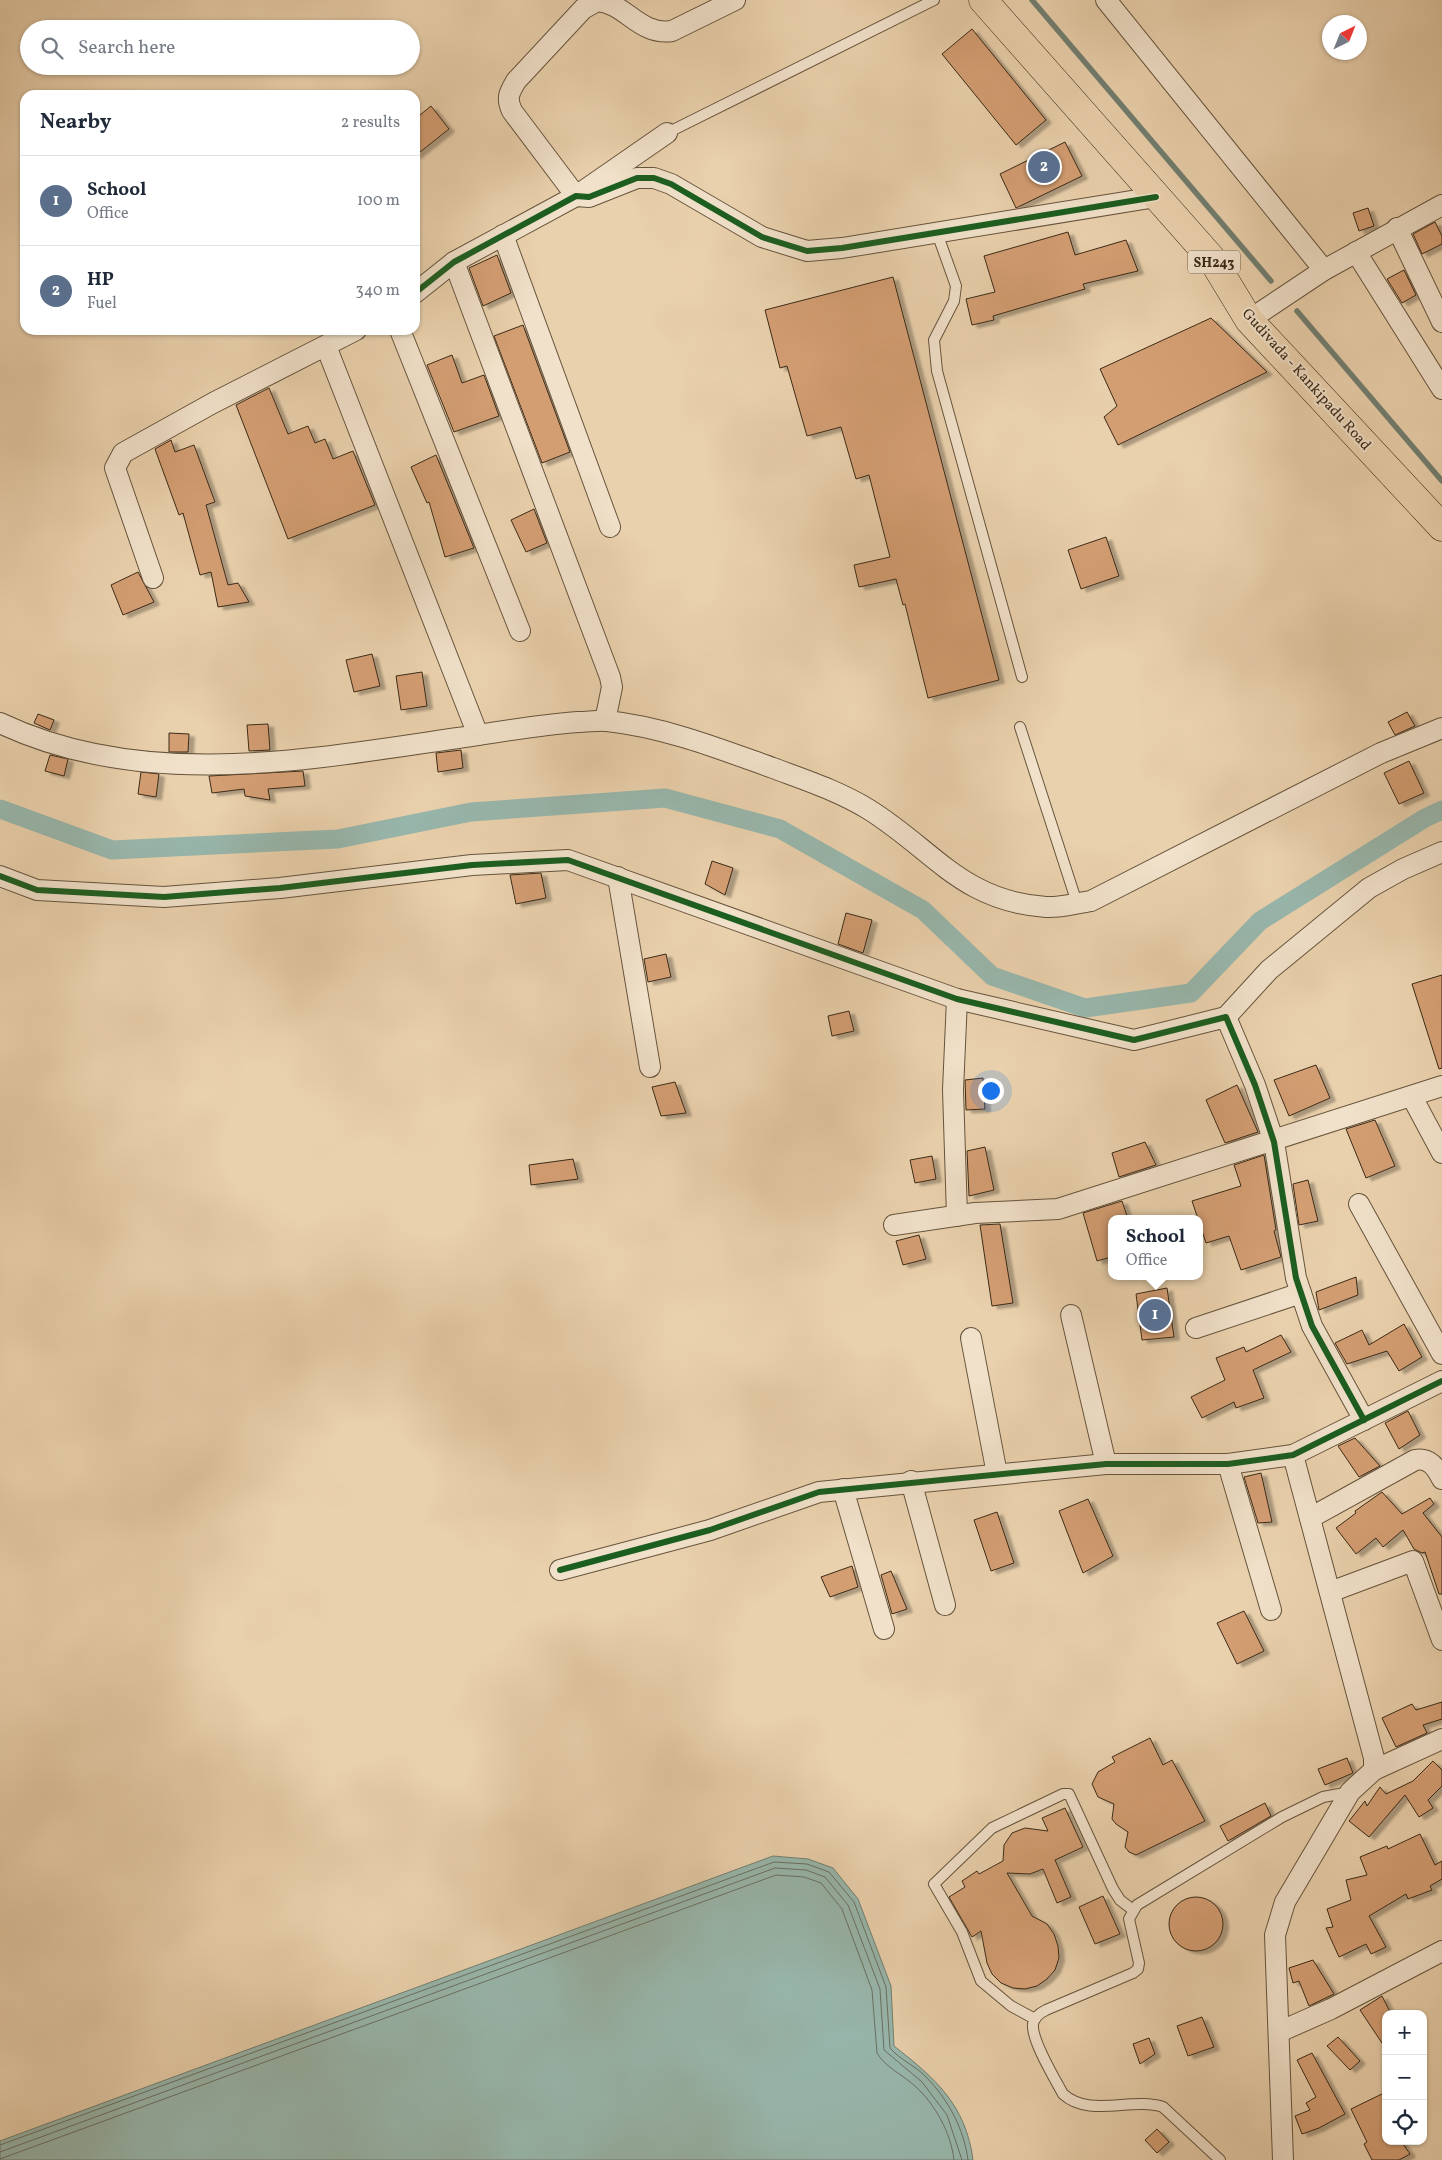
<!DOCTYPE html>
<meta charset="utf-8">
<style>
body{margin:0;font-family:Vollkorn,serif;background:#f2f2f3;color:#1f2937}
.controls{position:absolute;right:15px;bottom:15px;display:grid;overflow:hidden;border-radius:10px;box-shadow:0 1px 4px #0004}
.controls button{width:45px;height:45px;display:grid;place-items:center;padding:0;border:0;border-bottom:1px solid #e0e1e3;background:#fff;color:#1f2937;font:25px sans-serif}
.compass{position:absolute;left:1322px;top:15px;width:45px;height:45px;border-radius:50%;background:#fff;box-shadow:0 1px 4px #0004;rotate:43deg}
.you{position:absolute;left:990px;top:1090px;width:18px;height:18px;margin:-12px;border:4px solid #fff;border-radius:50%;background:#1a73e8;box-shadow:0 0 0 8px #1a73e833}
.badge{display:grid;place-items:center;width:32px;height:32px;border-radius:50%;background:#b45309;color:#fff;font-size:16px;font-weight:700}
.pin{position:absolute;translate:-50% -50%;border:2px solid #fff;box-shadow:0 1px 5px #0006}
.popup{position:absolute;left:1108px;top:1215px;width:95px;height:65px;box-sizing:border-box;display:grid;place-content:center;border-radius:10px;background:#fff;filter:drop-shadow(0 1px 4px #0005);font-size:16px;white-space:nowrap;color:#747a83}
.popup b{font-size:19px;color:#1f2937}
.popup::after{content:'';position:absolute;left:50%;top:100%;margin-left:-10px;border:10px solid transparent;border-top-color:#fff}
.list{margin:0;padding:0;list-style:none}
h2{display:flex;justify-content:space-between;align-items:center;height:65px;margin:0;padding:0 20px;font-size:21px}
h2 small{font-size:16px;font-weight:400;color:#747a83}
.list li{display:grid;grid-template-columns:32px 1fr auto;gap:15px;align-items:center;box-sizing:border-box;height:90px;padding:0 20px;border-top:1px solid #e0e1e3}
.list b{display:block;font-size:19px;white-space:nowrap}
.list p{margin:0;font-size:16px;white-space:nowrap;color:#747a83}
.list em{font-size:16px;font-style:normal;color:#747a83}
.icon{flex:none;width:28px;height:28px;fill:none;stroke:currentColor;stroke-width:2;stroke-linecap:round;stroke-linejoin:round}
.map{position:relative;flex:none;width:1442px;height:2160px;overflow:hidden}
.search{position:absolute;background:#fff;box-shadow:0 1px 4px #0004;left:20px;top:20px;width:400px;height:55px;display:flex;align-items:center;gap:12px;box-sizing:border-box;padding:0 18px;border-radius:28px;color:#747a83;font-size:19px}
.panel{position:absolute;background:#fff;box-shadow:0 1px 4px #0004;left:20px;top:90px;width:400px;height:245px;border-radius:15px}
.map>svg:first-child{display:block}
.water{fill:#98b7ad;stroke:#727f71}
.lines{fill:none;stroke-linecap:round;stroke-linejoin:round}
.shore{stroke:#697062;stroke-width:1}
.stream{stroke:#727f71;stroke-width:5.5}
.canal{stroke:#98b7ad;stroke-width:19}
.building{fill:#d49e73;stroke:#3a2a17;filter:url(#shadow)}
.lane-casing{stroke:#66543c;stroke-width:12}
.street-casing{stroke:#66543c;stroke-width:22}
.primary-casing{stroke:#3a2a17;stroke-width:29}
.lane{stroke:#f1e1ca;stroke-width:10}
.street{stroke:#f1e1ca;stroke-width:20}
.primary{stroke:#ead1ad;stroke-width:28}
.cycleway-casing{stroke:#f1e1ca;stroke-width:9}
.cycleway{stroke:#1b5e20;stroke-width:6}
.labels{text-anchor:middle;stroke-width:4;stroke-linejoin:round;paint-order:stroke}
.shield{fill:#f1e1ca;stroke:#71614d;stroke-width:1}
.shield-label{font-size:14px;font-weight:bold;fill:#3a2a17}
.street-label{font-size:15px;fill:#3a2a17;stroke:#f1e1ca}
</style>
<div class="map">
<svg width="1442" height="2160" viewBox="0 0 1442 2160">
<defs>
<filter id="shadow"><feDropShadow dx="5.5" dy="3" stdDeviation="1" flood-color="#0004"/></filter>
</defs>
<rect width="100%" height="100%" fill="#ead1ad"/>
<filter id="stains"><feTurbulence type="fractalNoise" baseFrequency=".004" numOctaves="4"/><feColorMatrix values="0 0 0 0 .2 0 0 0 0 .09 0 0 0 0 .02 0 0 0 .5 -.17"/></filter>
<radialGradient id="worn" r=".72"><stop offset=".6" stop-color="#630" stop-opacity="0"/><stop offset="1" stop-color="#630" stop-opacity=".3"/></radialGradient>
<path class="water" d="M773,1856L808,1859L833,1868L858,1899L891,1986L894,2046C935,2078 966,2105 973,2160H0V2141Z"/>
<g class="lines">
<g class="shore">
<path d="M0,2145L774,1862L807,1864L829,1872L854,1902L886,1987L890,2048C900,2060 916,2066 926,2077C948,2099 964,2129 968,2160"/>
<polyline points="0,2152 775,1868 806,1870 825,1877 848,1905 880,1989 884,2050 922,2082 947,2115 962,2160"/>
<path d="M0,2159L776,1875L804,1877L821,1883L842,1909L872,1990L877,2053C885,2067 903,2075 915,2086C935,2104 951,2133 954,2160"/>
</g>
<g class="stream">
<polyline points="1032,0 1271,281"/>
<polyline points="1297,311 1442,481"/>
</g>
<polyline class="canal" points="0,809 112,850 338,839 471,812 665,798 780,829 923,910 992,976 1085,1008 1191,993 1260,921 1425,818 1442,810"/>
</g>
<g class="building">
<polygon points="972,29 1046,120 1016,145 942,54"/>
<polygon points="431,106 449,129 415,156 415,119"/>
<polygon points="1065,142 1082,176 1016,208 1000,174"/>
<polygon points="1368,208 1374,226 1359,231 1353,213"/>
<polygon points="1435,222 1442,236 1442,244 1422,254 1413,234"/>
<polygon points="1068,232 1075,255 1126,240 1138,271 1083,284 1085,289 993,316 994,320 972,325 966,299 995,292 984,256"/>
<polygon points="497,255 511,293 483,306 469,268"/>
<polygon points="1404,270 1416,295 1402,303 1387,279"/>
<polygon points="893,277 999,680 928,698 905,604 903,605 896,579 859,587 854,565 890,557 869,475 856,479 841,427 807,436 787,366 780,368 765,310"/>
<polygon points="1211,318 1267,372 1118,445 1104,417 1117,406 1100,369"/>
<polygon points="523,325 570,452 542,463 494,336"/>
<polygon points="452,355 462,383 484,375 499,416 454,432 427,365"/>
<polygon points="269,388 288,434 308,426 315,443 325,439 333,459 353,451 375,505 288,539 236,405"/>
<polygon points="171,440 175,452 194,445 215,502 206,505 228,585 238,583 249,602 218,607 211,572 200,575 183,513 179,515 155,449"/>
<polygon points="436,455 474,548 445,557 429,502 427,503 411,467"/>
<polygon points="534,509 547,543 526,552 511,520"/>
<polygon points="1106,537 1119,576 1081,589 1068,550"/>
<polygon points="138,572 154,602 123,615 111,585"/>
<polygon points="372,654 380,686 354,692 346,660"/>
<polygon points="422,672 427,706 401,710 396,676"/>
<polygon points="1407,712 1415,726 1395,735 1388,722"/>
<polygon points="38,714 54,720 50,730 34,723"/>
<polygon points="268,724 270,750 249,751 247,725"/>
<polygon points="169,733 189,734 188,752 169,752"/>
<polygon points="461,750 463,768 438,772 436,753"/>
<polygon points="50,755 68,759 64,776 45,771"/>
<polygon points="1409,761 1424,793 1399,804 1384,773"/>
<polygon points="303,771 305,786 268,789 270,800 245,796 244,789 212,793 209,776"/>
<polygon points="141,772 159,774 156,797 138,794"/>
<polygon points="712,861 733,868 725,895 705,884"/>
<polygon points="541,873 546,898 516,904 510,875"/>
<polygon points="846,913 872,920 863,953 838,944"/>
<polygon points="666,954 671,977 648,982 644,959"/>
<polygon points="1442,975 1442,1068 1439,1069 1412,984"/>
<polygon points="849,1011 854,1031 832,1036 828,1016"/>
<polygon points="1316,1065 1330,1098 1289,1116 1274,1080"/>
<polygon points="983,1078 985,1109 966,1110 965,1080"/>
<polygon points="675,1082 686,1113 661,1116 652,1087"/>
<polygon points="1237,1085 1258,1132 1225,1143 1206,1100"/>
<polygon points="1375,1120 1395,1166 1366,1178 1346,1129"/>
<polygon points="1145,1142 1156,1165 1119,1177 1112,1153"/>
<polygon points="985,1147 994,1190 969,1196 967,1151"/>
<polygon points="1264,1155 1276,1230 1274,1231 1281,1257 1241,1270 1229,1236 1206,1243 1192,1201 1241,1186 1234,1165"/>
<polygon points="932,1156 936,1179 915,1183 910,1160"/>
<polygon points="573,1159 578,1179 531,1185 529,1165"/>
<polygon points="1308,1180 1318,1221 1299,1225 1293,1184"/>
<polygon points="1122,1201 1128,1219 1111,1219 1111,1257 1097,1261 1083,1213"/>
<polygon points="1000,1224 1013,1303 992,1306 980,1225"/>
<polygon points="919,1235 926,1259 903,1265 896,1241"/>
<polygon points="1356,1277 1358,1295 1319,1310 1316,1292"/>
<polygon points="1167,1288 1174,1337 1142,1340 1136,1294"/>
<polygon points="1404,1324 1422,1357 1399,1371 1387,1351 1347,1364 1335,1343 1362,1330 1369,1345"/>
<polygon points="1281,1335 1291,1352 1253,1370 1264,1398 1236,1408 1234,1402 1202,1418 1191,1397 1225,1380 1216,1358 1244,1347 1246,1352"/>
<polygon points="1408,1411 1420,1435 1399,1449 1385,1423"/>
<polygon points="1355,1438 1380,1466 1359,1477 1338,1446"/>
<polygon points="1261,1473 1272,1522 1258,1523 1244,1477"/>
<polygon points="1382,1492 1402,1514 1430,1498 1434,1504 1423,1513 1442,1537 1442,1594 1439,1594 1425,1552 1422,1553 1414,1549 1403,1530 1383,1547 1376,1538 1356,1554 1336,1528 1356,1513 1355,1511"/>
<polygon points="1088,1499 1113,1556 1083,1573 1059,1511"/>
<polygon points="997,1512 1014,1563 991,1571 974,1520"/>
<polygon points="852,1566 858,1587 830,1597 821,1577"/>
<polygon points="891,1571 907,1609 892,1614 881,1575"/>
<polygon points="1244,1611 1264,1651 1237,1664 1217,1623"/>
<polygon points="1442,1702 1442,1719 1423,1725 1427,1733 1396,1747 1382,1718 1412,1704 1416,1710"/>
<polygon points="1150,1738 1163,1765 1172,1760 1205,1821 1136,1855 1129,1852 1125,1847 1128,1832 1116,1824 1112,1819 1114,1804 1098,1797 1092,1784 1098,1772 1115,1762 1112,1757"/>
<polygon points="1347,1758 1353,1773 1325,1785 1318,1769"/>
<polygon points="1433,1761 1442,1770 1442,1786 1428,1800 1433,1808 1419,1817 1405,1795 1369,1837 1349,1821 1365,1801 1367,1806 1380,1787 1386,1794 1413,1781"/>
<polygon points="1265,1803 1271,1816 1228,1841 1220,1826"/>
<polygon points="1065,1808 1083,1847 1055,1860 1071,1897 1057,1903 1043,1869 1030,1874 1007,1873 1032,1916 1047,1924 1054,1934 1058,1946 1059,1958 1055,1970 1047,1979 1037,1986 1025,1989 1013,1988 1001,1983 992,1974 987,1963 981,1931 972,1937 949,1897 965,1887 962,1881 977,1871 979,1874 1003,1861 1004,1845 1012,1833 1025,1828 1048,1831 1042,1818"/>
<polygon points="1420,1834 1435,1865 1442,1861 1442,1879 1430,1886 1432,1890 1408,1899 1406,1894 1369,1916 1386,1947 1371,1954 1366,1944 1339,1957 1326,1928 1333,1927 1327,1909 1351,1900 1346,1880 1367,1875 1360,1857 1387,1846 1388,1849"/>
<polygon points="1103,1896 1120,1934 1095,1944 1079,1907"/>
<circle cx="1196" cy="1924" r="27"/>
<polygon points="1313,1960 1334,1994 1309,2006 1299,1981 1293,1983 1289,1968"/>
<polygon points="1382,1996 1391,2014 1386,2014 1386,2049 1360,2010"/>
<polygon points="1202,2017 1214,2047 1188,2056 1177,2026"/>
<polygon points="1338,2037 1360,2061 1350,2070 1327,2046"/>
<polygon points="1149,2038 1155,2054 1140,2064 1133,2044"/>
<polygon points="1312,2053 1345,2114 1319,2128 1302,2134 1295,2116 1310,2110 1306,2103 1316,2097 1297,2060"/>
<polygon points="1386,2092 1386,2141 1401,2141 1410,2154 1399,2160 1372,2160 1364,2144 1367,2142 1351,2109"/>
<polygon points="1157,2129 1169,2142 1157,2153 1145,2140"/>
</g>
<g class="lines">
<defs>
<g id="lane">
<polyline points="667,133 934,0"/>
<polyline points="937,233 956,286 954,301 934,340 937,371 1022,677"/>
<polyline points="1020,727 1077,903"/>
<polyline points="1035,2019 1011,2006 981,1981 962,1932 934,1884 992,1828 1063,1794 1069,1794 1113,1889 1120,1900 1133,1910"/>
<path d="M1220,2160L1163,2107C1132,2097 1089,2118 1063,2094C1055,2079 1031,2040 1033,2024C1034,2017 1040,2013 1046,2010L1133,1973L1138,1969L1139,1963L1129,1919L1137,1905L1282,1817L1323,1797L1350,1792"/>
</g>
<g id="street">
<polyline points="1106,0 1324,270"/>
<path d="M667,133L576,196L512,111C506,98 509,93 516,81L583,9L597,1C626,3 639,36 672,31L735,0"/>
<polyline points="1397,228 1442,322"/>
<polyline points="503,235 610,527"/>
<polyline points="1356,252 1442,389"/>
<polyline points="454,262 610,677 612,687 605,721"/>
<polyline points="415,293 454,262 576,196 589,197 637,178 654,178 671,184 762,237 807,251 842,248 1156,197"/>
<polyline points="1249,320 1324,270 1442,205"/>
<polyline points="400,330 520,631"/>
<polyline points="326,346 478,735"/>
<polyline points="153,578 115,468 123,453 213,403 356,330"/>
<path d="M0,723C143,791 308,760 458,738C498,732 538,725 578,722C588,722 598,720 607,721C664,727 720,749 773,768C805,780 839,791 868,809C933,849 961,901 1046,907C1060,908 1077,903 1091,901L1381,753L1442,728"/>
<polyline points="0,876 37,890 164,897 280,888 472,865 568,860 957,999 1134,1040 1226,1017 1255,1085 1274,1142 1296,1278 1312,1326 1364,1420"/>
<polyline points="618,877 650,1067"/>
<polyline points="1226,1017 1269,970 1369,888 1403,869 1442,852"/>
<polyline points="1412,1097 1442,1153"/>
<polyline points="1359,1204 1442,1354"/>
<polyline points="957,1216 953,1090 957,999"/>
<polyline points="894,1225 975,1213 1058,1209 1442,1086"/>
<polyline points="1071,1315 1106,1464"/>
<polyline points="1196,1328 1301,1293"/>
<polyline points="971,1338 997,1474"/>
<polyline points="1228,1464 1271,1610"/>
<polyline points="911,1481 945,1605"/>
<polyline points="843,1489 884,1629"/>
<path d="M1310,1518L1415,1460C1429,1457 1436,1467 1442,1479"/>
<polyline points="560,1570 710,1530 819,1492 1106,1464 1228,1464 1293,1455 1442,1381"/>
<polyline points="1330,1592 1413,1561 1442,1640"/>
<polyline points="1374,1770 1442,1739"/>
<polyline points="1279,2032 1331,2009 1442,1951"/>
<polyline points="1283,2160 1275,1935 1285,1902 1350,1792 1374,1770 1374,1758 1293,1455"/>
</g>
<polyline id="primary" points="983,0 1212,259 1249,320 1442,527"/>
</defs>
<use href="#lane" class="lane-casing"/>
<use href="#street" class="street-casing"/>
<use href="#primary" class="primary-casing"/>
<use href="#lane" class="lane"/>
<use href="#street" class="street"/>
<use href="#primary" class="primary"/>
<defs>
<g id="cycleway">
<polyline points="415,293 454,262 576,196 589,197 637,178 654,178 671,184 762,237 807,251 842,248 1156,197"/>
<polyline points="0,876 37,890 164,897 280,888 472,865 568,860 957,999 1134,1040 1226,1017 1255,1085 1274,1142 1296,1278 1312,1326 1364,1420"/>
<polyline points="560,1570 710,1530 819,1492 1106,1464 1228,1464 1293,1455 1442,1381"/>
</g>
</defs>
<use href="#cycleway" class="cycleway-casing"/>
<use href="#cycleway" class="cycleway"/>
</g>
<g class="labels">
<rect class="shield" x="1188" y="250.5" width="52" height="23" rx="4"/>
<g class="shield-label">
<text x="1214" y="267">SH243</text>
</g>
<g class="street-label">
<text transform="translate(1307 379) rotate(48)" y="5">Gudivada - Kankipadu Road</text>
</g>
</g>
<rect width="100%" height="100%" filter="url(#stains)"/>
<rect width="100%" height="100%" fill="url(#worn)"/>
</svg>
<div class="controls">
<button>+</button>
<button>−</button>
<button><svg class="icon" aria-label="locate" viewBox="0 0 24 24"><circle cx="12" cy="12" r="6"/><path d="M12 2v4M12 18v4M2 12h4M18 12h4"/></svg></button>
</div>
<svg class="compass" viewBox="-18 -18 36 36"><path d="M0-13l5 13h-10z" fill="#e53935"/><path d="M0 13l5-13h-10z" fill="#747a83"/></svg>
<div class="you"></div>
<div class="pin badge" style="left:1155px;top:1315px;background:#5c6f8a">1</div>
<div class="popup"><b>School</b>Office</div>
<div class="pin badge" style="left:1044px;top:167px;background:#5c6f8a">2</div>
<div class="search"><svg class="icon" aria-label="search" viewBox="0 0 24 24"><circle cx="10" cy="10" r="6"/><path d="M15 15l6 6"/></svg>Search here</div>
<section class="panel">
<h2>Nearby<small>2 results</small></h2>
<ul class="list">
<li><span class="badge" style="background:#5c6f8a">1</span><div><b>School</b><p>Office</p></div><em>100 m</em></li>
<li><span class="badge" style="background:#5c6f8a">2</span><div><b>HP</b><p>Fuel</p></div><em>340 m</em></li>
</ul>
</section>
</div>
